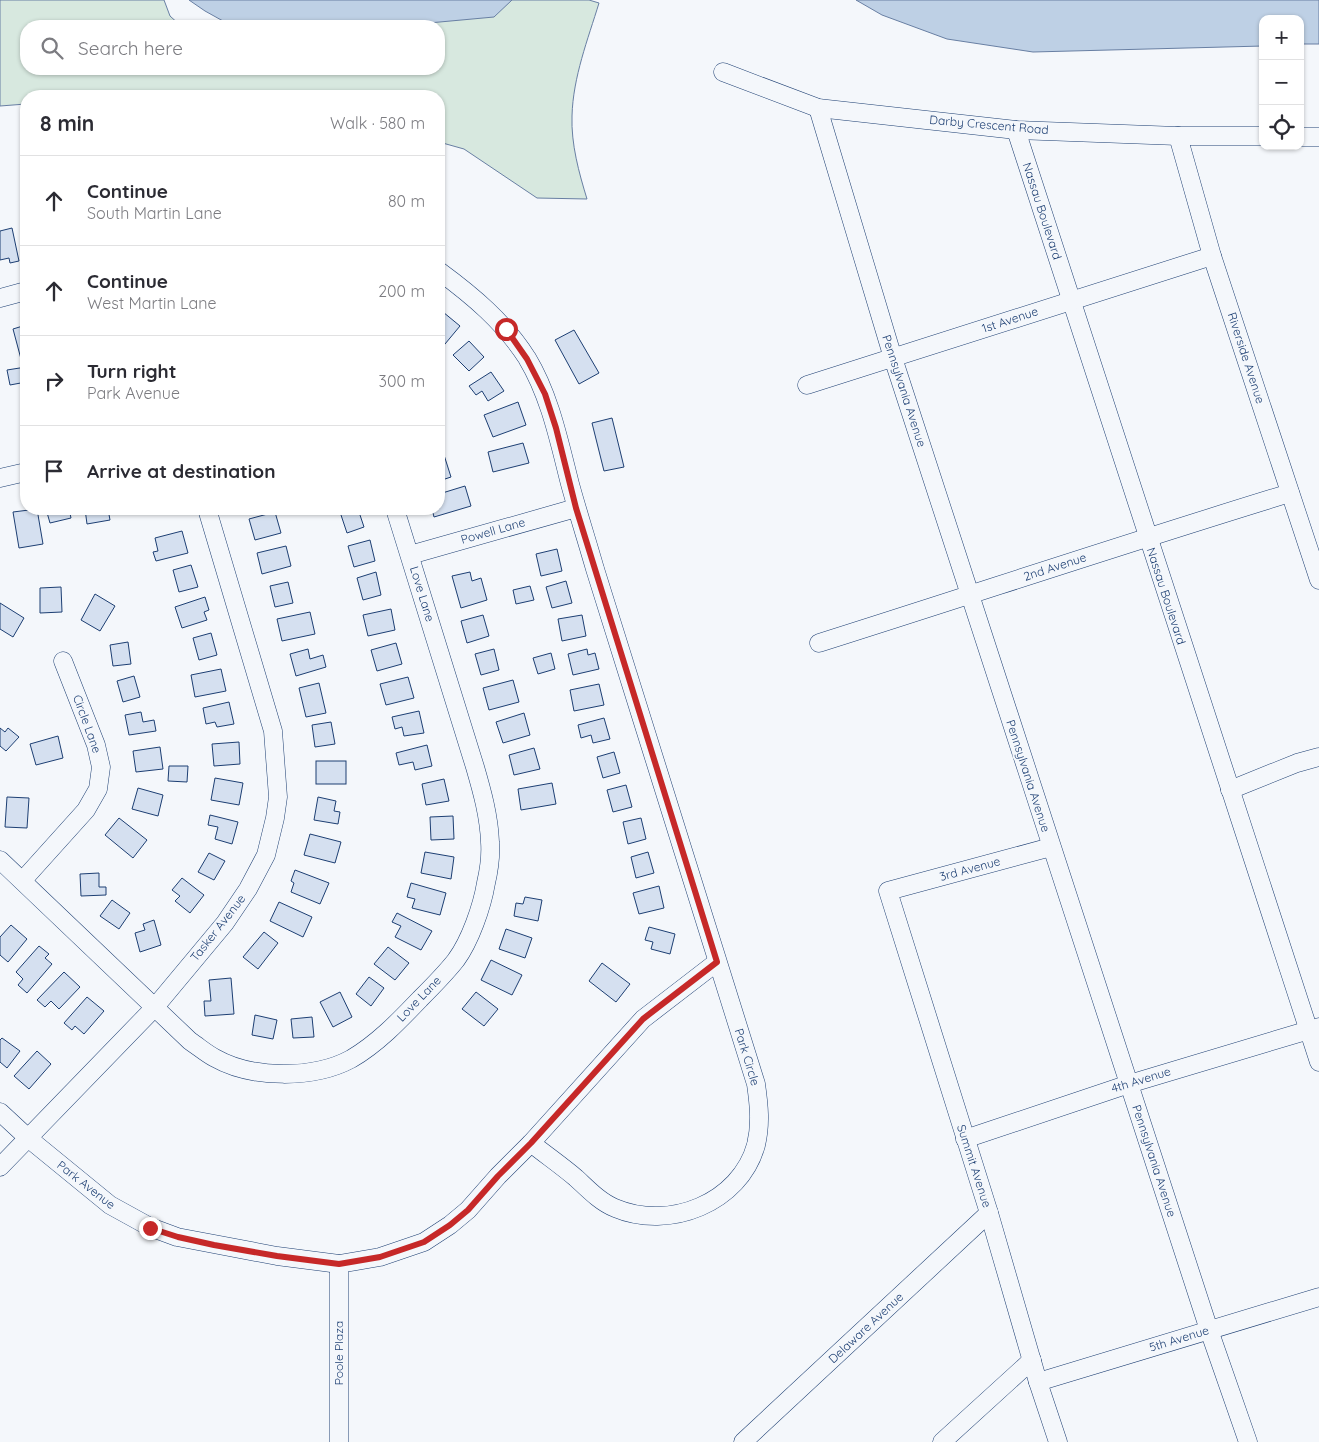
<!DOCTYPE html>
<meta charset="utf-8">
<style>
body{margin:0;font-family:Quicksand,sans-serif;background:#f7f7f7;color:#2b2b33}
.controls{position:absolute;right:15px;top:15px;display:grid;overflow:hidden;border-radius:10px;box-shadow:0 1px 4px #0004}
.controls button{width:45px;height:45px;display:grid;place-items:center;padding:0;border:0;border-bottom:1px solid #e1e1e2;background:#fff;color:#2b2b33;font:25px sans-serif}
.stop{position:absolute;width:15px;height:15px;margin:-11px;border:4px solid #c62828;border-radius:50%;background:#fff}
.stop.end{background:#c62828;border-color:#fff;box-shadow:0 1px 5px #0008}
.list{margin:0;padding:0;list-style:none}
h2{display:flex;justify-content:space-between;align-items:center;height:65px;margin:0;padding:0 20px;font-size:21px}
h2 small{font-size:16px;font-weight:400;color:#7c7c81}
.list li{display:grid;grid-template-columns:32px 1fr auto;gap:15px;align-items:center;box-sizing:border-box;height:90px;padding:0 20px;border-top:1px solid #e1e1e2}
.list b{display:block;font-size:19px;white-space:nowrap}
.list p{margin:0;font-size:16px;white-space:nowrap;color:#7c7c81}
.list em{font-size:16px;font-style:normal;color:#7c7c81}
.icon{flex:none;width:28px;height:28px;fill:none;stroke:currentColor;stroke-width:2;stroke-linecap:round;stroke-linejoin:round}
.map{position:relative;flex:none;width:1319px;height:1442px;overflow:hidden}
.search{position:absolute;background:#fff;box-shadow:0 1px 4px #0004;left:20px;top:20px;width:425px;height:55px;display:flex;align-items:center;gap:12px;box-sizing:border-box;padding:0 18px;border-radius:20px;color:#7c7c81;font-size:19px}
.panel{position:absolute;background:#fff;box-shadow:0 1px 4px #0004;left:20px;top:90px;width:425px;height:425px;border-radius:20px}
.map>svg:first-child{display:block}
.green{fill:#d7e8df;stroke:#687fa3}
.water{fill:#bed0e5;stroke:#687fa3}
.building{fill:#d5e0f0;stroke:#1d3f73}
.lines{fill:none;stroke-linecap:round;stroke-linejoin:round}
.minor-casing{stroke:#1d3f73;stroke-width:19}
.minor{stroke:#f4f7fb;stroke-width:18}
.route{stroke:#c62828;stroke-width:6}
.labels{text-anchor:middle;stroke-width:4;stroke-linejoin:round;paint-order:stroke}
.street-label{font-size:12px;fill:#1d3f73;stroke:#f4f7fb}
</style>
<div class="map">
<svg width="1319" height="1442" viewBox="0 0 1319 1442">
<rect width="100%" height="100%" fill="#f4f7fb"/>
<path class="green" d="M0,0H164L170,16L181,26H26V69H439V26H362L440,0H589L599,3C588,39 573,77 572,116C571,144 579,173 587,199L537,198L464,149L439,142V96H207L198,95L26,96V104L0,106Z"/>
<g class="water">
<polygon points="189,0 512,0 494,17 407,25 232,26 205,11"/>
<polygon points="856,0 1319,0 1319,44 1300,44 1300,19 1263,19 1263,46 1033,52 947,39 882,15"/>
</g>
<g class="building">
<polygon points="12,228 19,261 10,263 9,258 0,260 0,231"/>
<polygon points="443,312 460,326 440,350 439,349 439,317"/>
<polygon points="26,325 26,357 21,359 13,329"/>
<polygon points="574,330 599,373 579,384 555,340"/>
<polygon points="469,341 484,357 469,371 453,355"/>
<polygon points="26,367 26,382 10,385 7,370"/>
<polygon points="491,372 504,391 488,401 482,391 476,395 469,386"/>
<polygon points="518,402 526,425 493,437 484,415"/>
<polygon points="612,418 624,467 604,471 592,423"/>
<polygon points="523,443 529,463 493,472 488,452"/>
<polygon points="444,455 451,477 439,481 439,457"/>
<polygon points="465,486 471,506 434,517 432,509 439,509 439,494"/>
<polygon points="37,509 43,544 19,548 13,512"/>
<polygon points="46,509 69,509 71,518 50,523"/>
<polygon points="85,509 108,509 110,520 87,524"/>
<polygon points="351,509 358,509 364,527 347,533 340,512"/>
<polygon points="275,512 281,533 255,540 249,519"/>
<polygon points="182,531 188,553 156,561 153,552 158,551 155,538"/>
<polygon points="370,540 375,561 354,567 348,546"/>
<polygon points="286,546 291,566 262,574 257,553"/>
<polygon points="557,549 562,571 541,576 536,554"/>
<polygon points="191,565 198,587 179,592 173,570"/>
<polygon points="376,572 381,595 363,600 357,578"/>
<polygon points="470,572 472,581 481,578 487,600 461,608 452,576"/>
<polygon points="566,581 572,603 552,608 546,587"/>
<polygon points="288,582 293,603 275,607 270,586"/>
<polygon points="530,586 534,600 516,604 513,590"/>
<polygon points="61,587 62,612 40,613 40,588"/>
<polygon points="95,594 115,606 100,631 81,620"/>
<polygon points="205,597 209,610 204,612 207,620 182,628 175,607"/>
<polygon points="0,603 24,618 13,637 0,629"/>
<polygon points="391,609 395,630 368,636 363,615"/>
<polygon points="310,612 315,634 282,641 277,619"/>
<polygon points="483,615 489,636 467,643 461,621"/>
<polygon points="582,615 586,636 562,641 558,619"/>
<polygon points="211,633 217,655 199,660 193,638"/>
<polygon points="128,642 131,664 113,666 110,645"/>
<polygon points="396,643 402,664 377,671 371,650"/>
<polygon points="308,649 310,659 323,655 326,667 296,676 290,654"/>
<polygon points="494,649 499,670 481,675 475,654"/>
<polygon points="587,649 588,655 595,653 599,669 573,675 568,654"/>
<polygon points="551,653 555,669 538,674 533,658"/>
<polygon points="221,669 226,691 195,697 191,675"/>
<polygon points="134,676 140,697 123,702 117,681"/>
<polygon points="408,677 414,698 386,705 380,684"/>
<polygon points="513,680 519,702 489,710 483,688"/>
<polygon points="319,683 326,713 306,717 299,688"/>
<polygon points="599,684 604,705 574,711 570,690"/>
<polygon points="229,702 234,724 217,727 215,722 206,724 203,708"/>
<polygon points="419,711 424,733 404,736 402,727 395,729 392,717"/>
<polygon points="141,712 143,722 154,720 156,731 129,735 125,715"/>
<polygon points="524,713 530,735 503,743 496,722"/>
<polygon points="604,718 610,739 593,743 591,735 581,738 578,725"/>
<polygon points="331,722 335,744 315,747 312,725"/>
<polygon points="0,728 5,732 8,728 19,737 6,751 0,746"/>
<polygon points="58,736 63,758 36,765 30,744"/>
<polygon points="239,742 240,764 214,766 212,744"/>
<polygon points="427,745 432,766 415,770 413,762 399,765 396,753"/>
<polygon points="160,747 163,769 136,772 133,751"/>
<polygon points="534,748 540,769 514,775 509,755"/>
<polygon points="614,752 620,773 603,778 597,757"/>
<rect x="316" y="761" width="30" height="23"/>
<polygon points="169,766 188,766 187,782 168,781"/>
<polygon points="215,778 243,783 239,805 211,800"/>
<polygon points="444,779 449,801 426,805 422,784"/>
<polygon points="552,783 556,804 521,810 518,789"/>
<polygon points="626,785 632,807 613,812 607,790"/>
<polygon points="138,788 163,795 158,816 132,809"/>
<polygon points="7,797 29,798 27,828 5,827"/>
<polygon points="318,797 336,801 334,811 340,812 338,824 314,820"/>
<polygon points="210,815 238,822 232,844 215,839 218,827 208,825"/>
<polygon points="453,816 454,839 431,840 430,817"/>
<polygon points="119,818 147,840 133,858 105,835"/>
<polygon points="641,818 646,839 628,844 623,822"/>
<polygon points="310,834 341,842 335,863 304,855"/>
<polygon points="425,852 454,857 451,879 421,873"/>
<polygon points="648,852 654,873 636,878 631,857"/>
<polygon points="209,853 225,861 214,880 198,872"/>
<polygon points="295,870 329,883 320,904 291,892 294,883 291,881"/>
<polygon points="99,873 99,887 106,887 106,895 81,896 80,874"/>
<polygon points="182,878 204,895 190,913 175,901 180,896 172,890"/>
<polygon points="411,883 446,893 440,915 412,908 415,899 407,897"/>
<polygon points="659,886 664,908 639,914 633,893"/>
<polygon points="525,897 542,900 538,921 514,916 516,903 523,904"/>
<polygon points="112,900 130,913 119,929 100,916"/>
<polygon points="279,902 312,917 303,937 270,921"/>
<polygon points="397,913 432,931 421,950 395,937 401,926 392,922"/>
<polygon points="154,920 161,945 140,952 135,933 145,930 143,924"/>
<polygon points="11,925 27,939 8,962 0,955 0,937"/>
<polygon points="649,927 675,934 670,954 651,949 653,942 645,940"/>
<polygon points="506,929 532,938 525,958 499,949"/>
<polygon points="264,932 278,943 258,969 243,957"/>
<polygon points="39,946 49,954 45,958 52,964 27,993 18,985 23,979 16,972"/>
<polygon points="388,947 409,963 395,980 374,964"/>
<polygon points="491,960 522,975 512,995 481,980"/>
<polygon points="602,963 630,984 616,1002 589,981"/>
<polygon points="64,972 80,987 59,1009 51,1001 45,1007 37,1000"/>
<polygon points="369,977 384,988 371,1006 356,994"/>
<polygon points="231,978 234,1014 205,1016 204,1001 211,1001 209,980"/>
<polygon points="340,992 352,1017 333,1027 320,1002"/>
<polygon points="476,992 498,1009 484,1026 462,1009"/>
<polygon points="87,997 104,1011 84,1034 75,1026 72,1030 64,1023"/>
<polygon points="255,1015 277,1020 273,1039 252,1035"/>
<polygon points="312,1017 314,1037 293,1038 291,1019"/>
<polygon points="2,1038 20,1051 7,1068 0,1062 0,1040"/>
<polygon points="37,1051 51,1064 29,1089 14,1076"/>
</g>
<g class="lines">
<defs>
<g id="minor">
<polyline points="723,72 818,108 1016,130 1178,136 1263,136"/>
<polyline points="818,108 893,358 1209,1330 1248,1442"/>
<polyline points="1016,130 1319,1062"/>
<polyline points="1178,136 1212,256 1319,580"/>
<polyline points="1300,137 1319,137"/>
<path d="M439,271C473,296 504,322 527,358C550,396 559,441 570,484C578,513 587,541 595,569C648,741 701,913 756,1084C759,1105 761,1124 756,1145C740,1203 669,1231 615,1208C600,1202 588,1189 576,1178C562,1166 546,1155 531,1143"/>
<polyline points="0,298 26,291"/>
<polyline points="807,385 1212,256"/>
<polyline points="0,478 26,472"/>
<polyline points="410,555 576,508"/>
<path d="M819,643C977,593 1133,541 1290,493"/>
<polyline points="1230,790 1297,763 1319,757"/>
<polyline points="1051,847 888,891 989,1213 1038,1382 1058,1442"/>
<path d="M0,860L190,1041C199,1047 207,1054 215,1058C252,1079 314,1079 351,1059C377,1044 399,1021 420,999C432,987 445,974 456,960C470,941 482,907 486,883C489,870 491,855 490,842C489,816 482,791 475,767L395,509"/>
<polyline points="23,880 86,810 98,789 101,767 96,745 63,661"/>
<polyline points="0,1112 28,1138 110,1205 150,1227 177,1237 277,1256 339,1264 380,1257 424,1242 450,1225 468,1210 498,1176 531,1143 643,1019 717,962"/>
<polyline points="965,1139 1129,1084 1319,1027"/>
<polyline points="0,1167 155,1007 225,923 248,889 266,855 275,818 278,797 273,731 207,509"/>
<polyline points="1038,1382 1319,1297"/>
<polyline points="339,1442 339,1264"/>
<polyline points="743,1442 989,1213"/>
<polyline points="942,1442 1032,1360"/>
</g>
</defs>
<use href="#minor" class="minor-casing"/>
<use href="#minor" class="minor"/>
</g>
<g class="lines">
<polyline class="route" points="150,1228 178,1237 214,1245 277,1256 339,1264 380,1257 424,1242 450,1225 468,1210 498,1176 531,1143 643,1019 717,962 576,508 556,428 545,394 527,359 506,329"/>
</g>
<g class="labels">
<g class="street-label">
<text transform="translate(989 125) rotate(5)" y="4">Darby Crescent Road</text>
<text transform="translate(1042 211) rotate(72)" y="4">Nassau Boulevard</text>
<text transform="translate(1010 320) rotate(-18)" y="4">1st Avenue</text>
<text transform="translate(1246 358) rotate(72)" y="4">Riverside Avenue</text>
<text transform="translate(904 391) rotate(72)" y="4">Pennsylvania Avenue</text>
<text transform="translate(493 531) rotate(-16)" y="4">Powell Lane</text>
<text transform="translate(1055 567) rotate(-18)" y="4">2nd Avenue</text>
<text transform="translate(422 594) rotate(73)" y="4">Love Lane</text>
<text transform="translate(1166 596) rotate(72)" y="4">Nassau Boulevard</text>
<text transform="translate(87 724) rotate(70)" y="4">Circle Lane</text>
<text transform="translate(1028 776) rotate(72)" y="4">Pennsylvania Avenue</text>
<text transform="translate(970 869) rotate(-15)" y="4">3rd Avenue</text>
<text transform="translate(218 928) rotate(-52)" y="4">Tasker Avenue</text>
<text transform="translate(419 999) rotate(-46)" y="4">Love Lane</text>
<text transform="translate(747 1057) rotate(73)" y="4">Park Circle</text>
<text transform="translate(1141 1080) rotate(-17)" y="4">4th Avenue</text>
<text transform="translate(1154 1161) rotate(72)" y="4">Pennsylvania Avenue</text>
<text transform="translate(974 1166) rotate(72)" y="4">Summit Avenue</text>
<text transform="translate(86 1185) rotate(38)" y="4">Park Avenue</text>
<text transform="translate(866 1328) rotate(-43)" y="4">Delaware Avenue</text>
<text transform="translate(1179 1339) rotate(-17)" y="4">5th Avenue</text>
<text transform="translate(339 1353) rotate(-90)" y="4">Poole Plaza</text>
</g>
</g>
</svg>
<div class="controls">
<button>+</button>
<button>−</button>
<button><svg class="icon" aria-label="locate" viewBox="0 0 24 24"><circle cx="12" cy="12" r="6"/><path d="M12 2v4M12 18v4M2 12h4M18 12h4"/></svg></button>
</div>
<div class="stop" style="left:506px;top:329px"></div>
<div class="stop end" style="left:150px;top:1228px"></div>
<div class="search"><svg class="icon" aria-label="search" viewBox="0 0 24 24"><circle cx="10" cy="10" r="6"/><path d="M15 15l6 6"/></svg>Search here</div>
<section class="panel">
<h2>8 min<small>Walk · 580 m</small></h2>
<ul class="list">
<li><svg class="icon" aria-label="ahead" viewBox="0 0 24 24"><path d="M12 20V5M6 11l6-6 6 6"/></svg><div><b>Continue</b><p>South Martin Lane</p></div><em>80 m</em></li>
<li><svg class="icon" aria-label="ahead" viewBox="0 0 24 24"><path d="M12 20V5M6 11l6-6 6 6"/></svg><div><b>Continue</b><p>West Martin Lane</p></div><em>200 m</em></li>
<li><svg class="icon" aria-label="right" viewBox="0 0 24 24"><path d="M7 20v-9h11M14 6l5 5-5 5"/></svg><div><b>Turn right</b><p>Park Avenue</p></div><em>300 m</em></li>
<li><svg class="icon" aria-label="arrive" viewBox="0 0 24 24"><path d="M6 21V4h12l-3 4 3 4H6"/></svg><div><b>Arrive at destination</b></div></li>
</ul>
</section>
</div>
